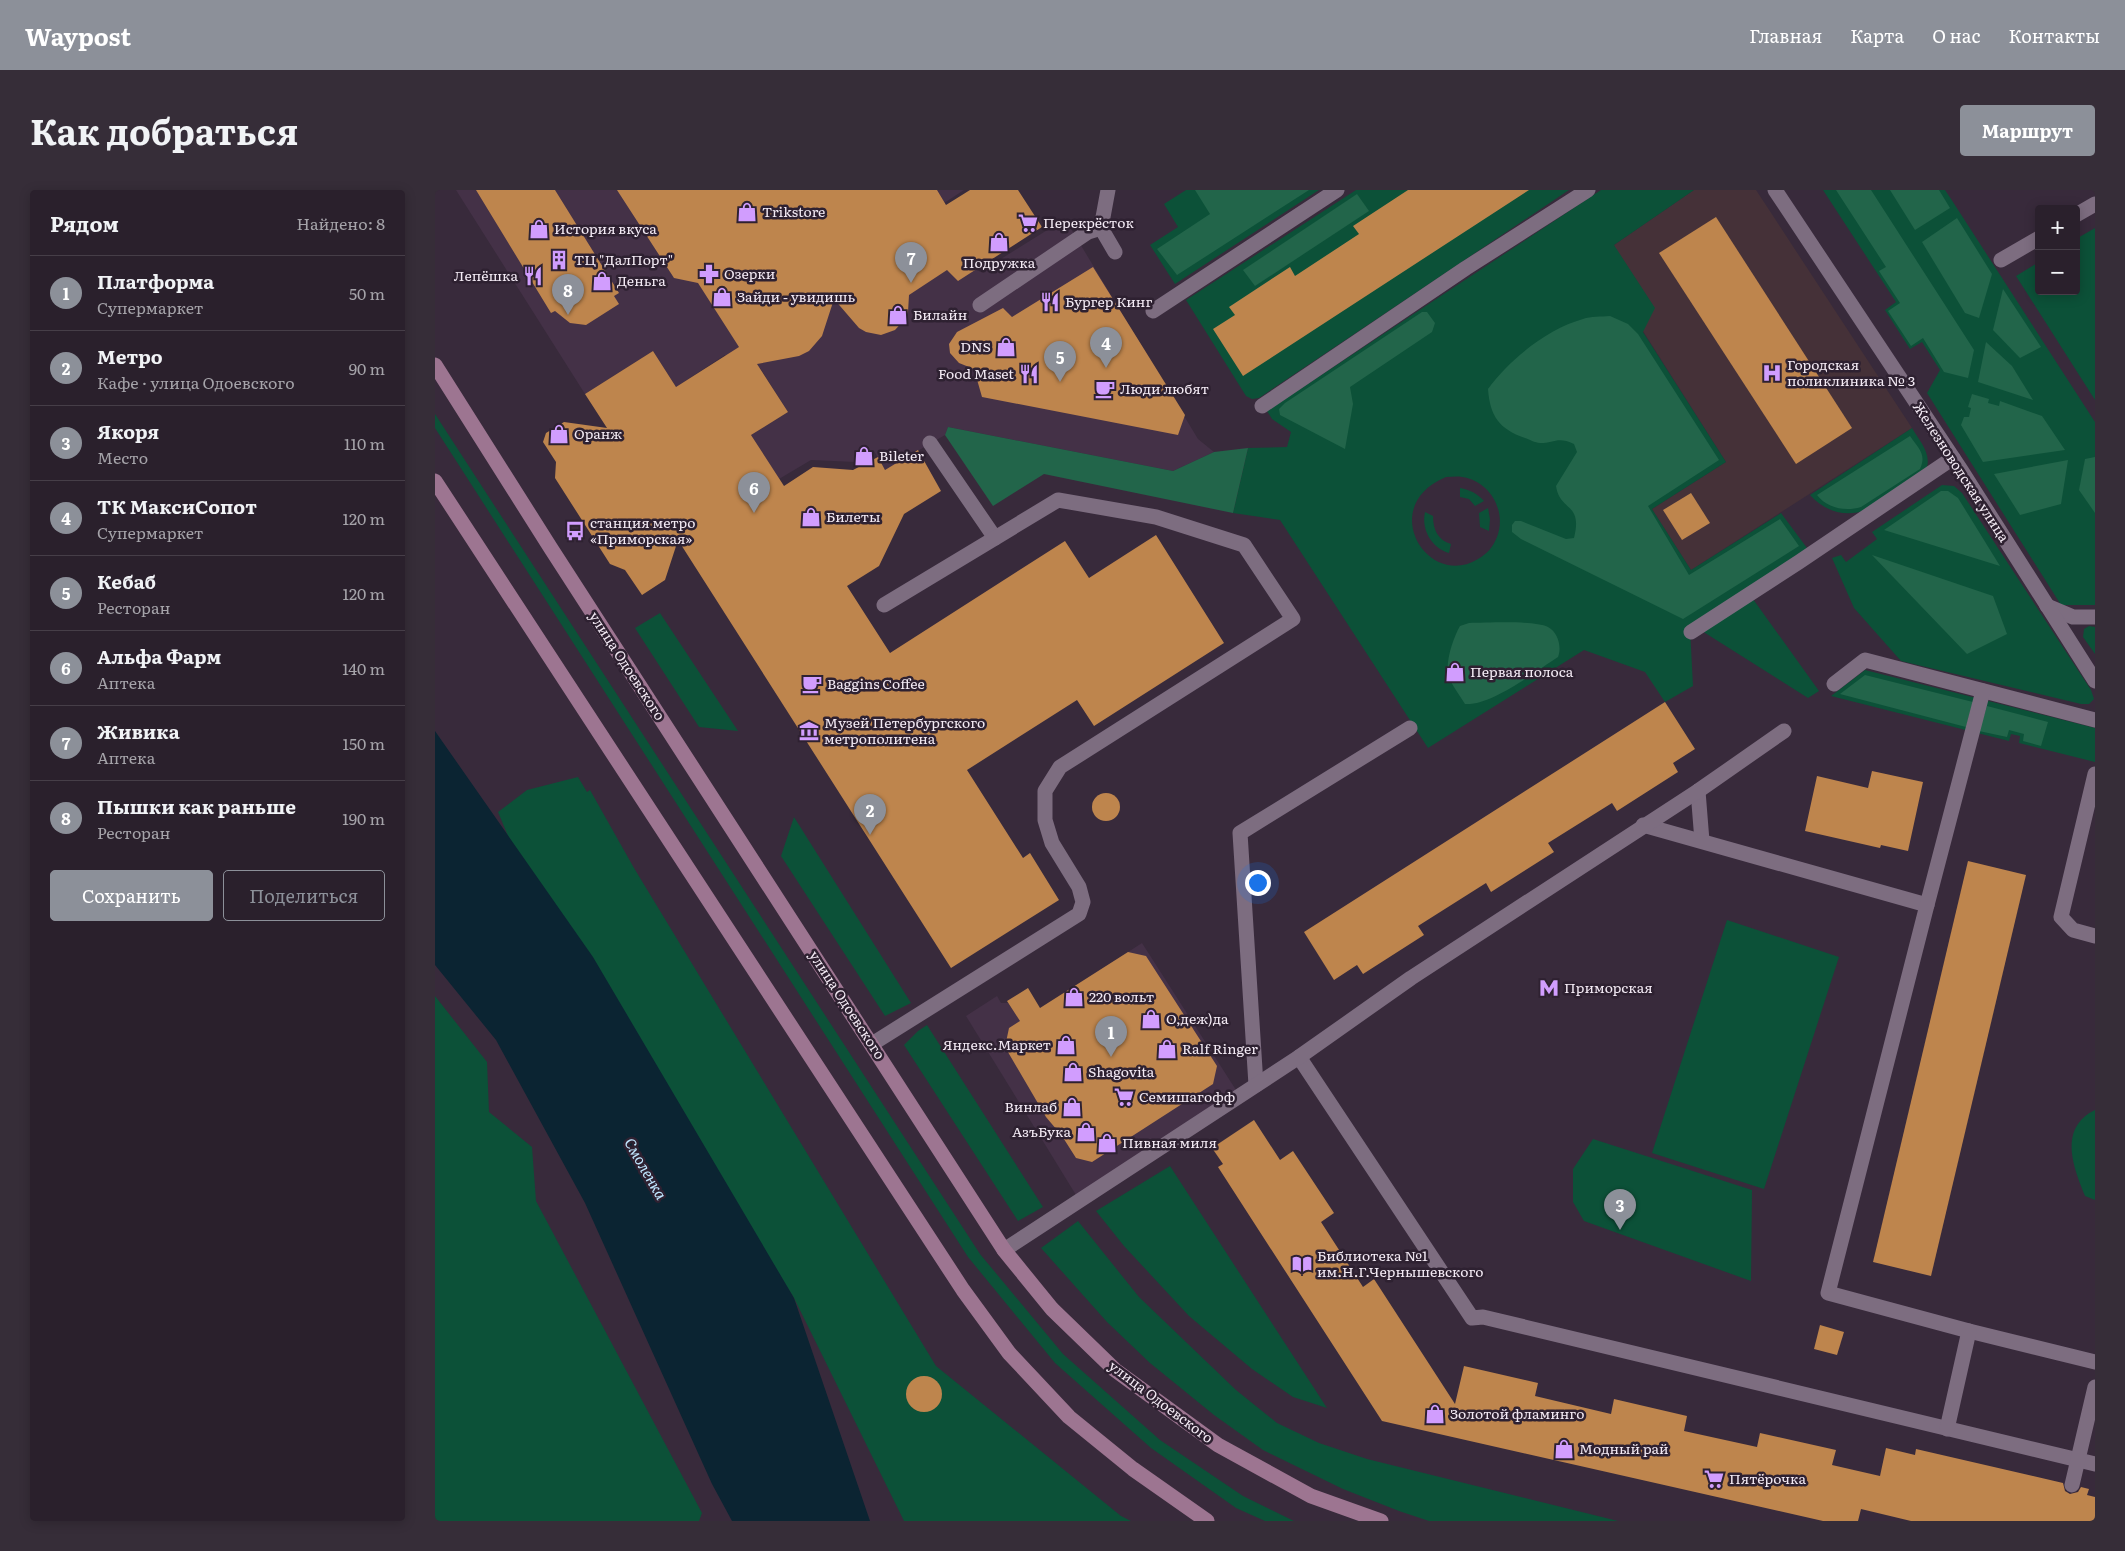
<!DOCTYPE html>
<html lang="ru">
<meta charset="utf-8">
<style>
body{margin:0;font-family:Literata,serif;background:#362d38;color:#f1f3f6}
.controls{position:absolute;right:15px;top:15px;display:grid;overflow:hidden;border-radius:5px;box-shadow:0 2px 12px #0003}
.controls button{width:45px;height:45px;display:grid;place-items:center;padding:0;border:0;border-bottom:1px solid #463e48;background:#2a202c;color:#f1f3f6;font:25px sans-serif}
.you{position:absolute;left:822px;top:692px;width:18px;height:18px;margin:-12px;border:4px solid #fff;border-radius:50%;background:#1a73e8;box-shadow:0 0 0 8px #1a73e833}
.badge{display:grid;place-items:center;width:32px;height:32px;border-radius:50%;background:#8c9099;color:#fff;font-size:16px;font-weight:700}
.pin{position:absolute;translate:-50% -41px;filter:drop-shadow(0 1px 2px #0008)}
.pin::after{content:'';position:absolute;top:26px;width:18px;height:15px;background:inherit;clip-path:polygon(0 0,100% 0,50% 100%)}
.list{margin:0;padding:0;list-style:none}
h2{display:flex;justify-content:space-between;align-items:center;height:65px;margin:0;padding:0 20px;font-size:21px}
h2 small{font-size:16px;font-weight:400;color:#a5a3a9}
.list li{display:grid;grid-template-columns:32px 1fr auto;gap:15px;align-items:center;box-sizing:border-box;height:75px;padding:0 20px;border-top:1px solid #463e48}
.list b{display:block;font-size:19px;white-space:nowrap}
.list p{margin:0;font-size:16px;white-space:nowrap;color:#a5a3a9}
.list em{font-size:16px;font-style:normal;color:#a5a3a9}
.actions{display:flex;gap:10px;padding:15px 20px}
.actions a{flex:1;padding:11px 0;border:1px solid #8c9099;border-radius:5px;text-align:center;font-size:18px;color:#8c9099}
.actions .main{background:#8c9099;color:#fff}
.map{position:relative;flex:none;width:1660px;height:1331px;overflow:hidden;border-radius:5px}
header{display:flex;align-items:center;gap:30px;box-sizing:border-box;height:70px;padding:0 25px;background:#8c9099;color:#fff}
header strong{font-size:24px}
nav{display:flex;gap:28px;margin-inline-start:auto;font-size:18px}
.intro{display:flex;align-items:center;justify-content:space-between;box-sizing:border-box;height:120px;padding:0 30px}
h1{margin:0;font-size:35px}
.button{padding:12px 22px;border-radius:5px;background:#8c9099;color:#fff;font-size:18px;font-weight:700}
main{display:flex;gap:30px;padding:0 30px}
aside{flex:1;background:#2a202c;border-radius:5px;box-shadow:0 2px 12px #0003}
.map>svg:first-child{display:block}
.built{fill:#443147}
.medical{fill:#453138}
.green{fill:#0c5138;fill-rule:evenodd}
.forest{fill:#22654a}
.water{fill:#0b2432}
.building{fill:#be854d}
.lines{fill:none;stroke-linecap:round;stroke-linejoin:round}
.lane{stroke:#7d6d80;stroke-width:15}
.street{stroke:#7d6d80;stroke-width:15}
.secondary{stroke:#9d7591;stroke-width:15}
.labels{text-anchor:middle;stroke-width:5;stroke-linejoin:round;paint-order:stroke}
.poi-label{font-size:14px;fill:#f4ebf5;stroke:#2e2131;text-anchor:start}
.street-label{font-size:14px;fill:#f4ebf5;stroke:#2e2131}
.water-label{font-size:15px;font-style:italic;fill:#c0e7ff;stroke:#2e2131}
</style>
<header>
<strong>Waypost</strong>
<nav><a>Главная</a><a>Карта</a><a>О нас</a><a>Контакты</a></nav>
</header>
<div class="intro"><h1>Как добраться</h1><a class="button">Маршрут</a></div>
<main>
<aside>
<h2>Рядом<small>Найдено: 8</small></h2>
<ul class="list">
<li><span class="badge">1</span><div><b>Платформа</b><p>Супермаркет</p></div><em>50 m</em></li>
<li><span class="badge">2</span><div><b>Метро</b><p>Кафе · улица Одоевского</p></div><em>90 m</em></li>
<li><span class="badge">3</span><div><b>Якоря</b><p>Место</p></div><em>110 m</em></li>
<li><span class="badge">4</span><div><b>ТК МаксиСопот</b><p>Супермаркет</p></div><em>120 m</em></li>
<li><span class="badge">5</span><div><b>Кебаб</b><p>Ресторан</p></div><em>120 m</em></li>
<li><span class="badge">6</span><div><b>Альфа Фарм</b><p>Аптека</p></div><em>140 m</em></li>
<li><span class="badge">7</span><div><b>Живика</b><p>Аптека</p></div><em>150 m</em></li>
<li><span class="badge">8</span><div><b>Пышки как раньше</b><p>Ресторан</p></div><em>190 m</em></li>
</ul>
<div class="actions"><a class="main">Сохранить</a><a>Поделиться</a></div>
</aside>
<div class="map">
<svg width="1660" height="1331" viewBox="0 0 1660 1331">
<rect width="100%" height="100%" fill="#382a3b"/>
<g class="built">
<polygon points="21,0 529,0 503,17 545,82 630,29 763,249 779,262 738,281 513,237 510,245 450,280 439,261 420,272 376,270 344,289 316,245 353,222 325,178 306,189 290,165 241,197 218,161 150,204"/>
<polygon points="707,753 801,900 641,1005 531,826 562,806 566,813 573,813 586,831"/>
</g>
<polygon class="medical" points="1259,0 1321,0 1477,238 1256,380 1217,319 1291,272 1208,141 1179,55"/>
<g class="green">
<polygon points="751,0 884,0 740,94 715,55 743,37 729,14"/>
<polygon points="921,0 1134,0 824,208 817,209 811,206 751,110"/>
<path d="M1166,0H1259L1179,55L1220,118L1208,142L1291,272L1217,319L1256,380L1346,323L1372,358L1255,438L1258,496L1230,512L1210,482L1149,460L993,558L845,330L798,323L813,258L852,257L856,242L837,229L832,221ZM1011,287C1016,287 1022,286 1027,287C1055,291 1072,321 1062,347C1058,357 1052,364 1043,369C993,400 941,316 1011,287Z"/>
<polygon points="1388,0 1510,0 1518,12 1660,232 1660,415 1626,415 1492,203 1505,180 1487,152 1475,159 1450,120 1461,112"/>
<polygon points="1660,38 1660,210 1581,86 1604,72 1604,101 1641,101 1641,49"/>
<polygon points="0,224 545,1064 628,1164 725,1250 808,1306 859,1331 830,1331 801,1318 716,1258 620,1173 533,1067 0,238"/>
<path d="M1477,238C1484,250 1496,263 1492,277L1431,320C1410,328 1389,321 1375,305Z"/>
<polygon points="1507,295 1519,296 1527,303 1656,500 1659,509 1654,514 1646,514 1466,471 1419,418 1397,368 1406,365 1411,372 1442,349 1437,342"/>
<path d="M1025,298C1035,300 1042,303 1049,311L1040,316L1034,309L1025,307Z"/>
<polygon points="1053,318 1055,329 1054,341 1045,337 1044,323"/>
<path d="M990,322L998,326C998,340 1003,350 1016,354L1014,363C997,358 986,340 990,322Z"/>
<polygon points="1318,409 1384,501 1373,508 1267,441"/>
<polygon points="225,423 303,541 264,537 200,438"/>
<polygon points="1654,436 1660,437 1660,464 1648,447 1649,439"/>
<polygon points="1430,480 1660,538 1660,572 1584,553 1585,546 1576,544 1574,551 1396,506"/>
<polygon points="143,587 152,602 155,600 199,678 501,1176 686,1326 696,1331 469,1331 359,1108 73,646 63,622 92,600"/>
<polygon points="359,627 476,813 450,826 346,666"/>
<polygon points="1292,730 1404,767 1329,999 1217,963"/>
<polygon points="0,806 52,872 54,922 97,957 101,1011 267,1323 264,1331 0,1331"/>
<polygon points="492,835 608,1017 583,1031 469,855 483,841"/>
<path d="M1660,920V1010L1650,1006C1638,977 1623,938 1660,920Z"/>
<polygon points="1158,949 1317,1000 1316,1091 1149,1031 1138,1012 1138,979"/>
<polygon points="735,976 892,1218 858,1207 817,1179 754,1126 689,1056 661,1021"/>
<polygon points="643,1031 704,1107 801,1200 842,1233 884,1253 932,1269 1183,1331 994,1331 964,1321 908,1299 828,1260 779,1225 715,1173 672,1132 606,1058"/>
</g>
<g class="forest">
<polygon points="760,0 874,0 742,85 722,59 775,24"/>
<polygon points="1401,0 1436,0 1539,160 1533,188 1509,182 1488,148 1476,156 1453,121 1465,113 1444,81 1451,77"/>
<polygon points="1455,0 1504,0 1515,18 1480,40"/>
<polygon points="922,4 934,21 820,96 808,80"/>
<polygon points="1522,28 1557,84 1544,128 1530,123 1487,52"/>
<polygon points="1568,99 1606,157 1585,168 1558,140"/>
<polygon points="987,122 992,122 1000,133 997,142 915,197 918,214 910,259 845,225 844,219 850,213"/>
<path d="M1175,126L1193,134L1203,144L1284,270L1213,316L1254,385L1345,329L1364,356L1248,429L1086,349L1077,342V335L1080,331H1086L1131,349L1139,348C1148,312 1125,322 1121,296L1142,262L1139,254C1123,246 1119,253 1105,253C1100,253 1094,249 1090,248C1064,239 1055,226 1053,199C1074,170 1112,139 1148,129C1156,126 1166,127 1175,126Z"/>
<polygon points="1551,152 1577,176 1598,210 1543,192"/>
<polygon points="1537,204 1554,209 1553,213 1564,216 1565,211 1607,226 1630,260 1548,272 1526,235 1529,227 1534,227 1536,218 1533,217"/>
<polygon points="513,237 738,281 779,262 813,258 798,323 609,284 558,316 510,245"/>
<path d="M1475,246C1483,258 1492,264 1485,279L1426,317C1410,322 1392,318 1382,305Z"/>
<polygon points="1660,267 1660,323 1644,300 1650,269"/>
<polygon points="1633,270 1626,314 1585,325 1559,284"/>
<polygon points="1506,301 1513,301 1523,308 1565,376 1449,340"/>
<polygon points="1437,365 1558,406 1572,444 1532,464"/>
<path d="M1034,433C1052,433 1098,430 1113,437C1123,442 1127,457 1123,467C1101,481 1056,516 1030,514C1025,506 1019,498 1015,490C1008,477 1018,448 1025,436Z"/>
<polygon points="1430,485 1538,512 1531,537 1405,504"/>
<polygon points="1552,516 1613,532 1606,556 1588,551 1589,544 1574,540 1572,547 1544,541"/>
</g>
<polygon class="water" points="0,541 158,767 359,1108 435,1331 297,1331 277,1294 150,1013 61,850 0,775"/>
<g class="building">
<polygon points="41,0 120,0 184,103 179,106 184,114 151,135 135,133 120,121 116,123"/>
<polygon points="182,0 502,0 511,15 535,0 583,0 607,37 523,91 512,80 474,105 473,122 470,129 460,140 446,145 431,142 424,138 399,109 387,146 374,161 364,166 322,174 353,222 316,245 349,296 378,277 418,280 443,267 450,280 483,260 506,301 469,324 444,376 412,396 455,463 630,351 654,388 721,345 789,453 659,536 642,510 532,580 588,668 595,663 624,710 516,778 243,350 230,390 207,405 190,380 175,374 120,288 121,272 108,252 111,243 129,232 172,238 150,204 218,161 241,197 304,157 263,93 239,88"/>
<polygon points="973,0 1094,0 808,186 778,139 800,125 794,117 855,77 860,86 924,44 918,36"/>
<polygon points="1281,27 1417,238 1361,274 1224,63"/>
<polygon points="658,77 750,225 743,245 547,207 539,179 524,173 515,163 514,154 522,142 568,118 577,127"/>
<polygon points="1256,303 1275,333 1247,350 1228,320"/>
<polygon points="1230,512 1260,559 1238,573 1243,582 1182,621 1177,613 1113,653 1119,662 1056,702 1051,693 983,736 989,745 928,784 922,775 899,790 869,742"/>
<polygon points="1437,581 1488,592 1473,661 1446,655 1445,658 1370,641 1382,586 1433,598"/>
<circle cx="671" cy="617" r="14"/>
<polygon points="1533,671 1591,685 1496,1086 1438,1072"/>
<polygon points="693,762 711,766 782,876 778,894 657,972 641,968 627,946 611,927 570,857 574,838 585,831 572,811 593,798 605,818"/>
<polygon points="819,930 845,970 858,961 899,1023 886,1032 928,1097 939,1089 1020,1214 1029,1176 1103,1193 1100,1206 1176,1224 1179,1209 1252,1226 1249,1241 1322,1257 1325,1243 1401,1260 1397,1275 1445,1286 1451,1258 1480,1265 1481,1259 1628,1293 1630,1301 1635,1304 1643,1302 1646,1297 1654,1299 1652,1305 1660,1307 1660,1331 1476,1331 1426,1319 1423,1331 1388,1331 947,1231 783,977 788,974 777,958"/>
<polygon points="1385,1135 1409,1142 1402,1165 1379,1159"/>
<circle cx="489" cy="1204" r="18"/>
</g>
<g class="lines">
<g class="lane">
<polyline points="673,0 666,38 680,62"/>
<polyline points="1641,25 1660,14"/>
<polyline points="1566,70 1604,48"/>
<polyline points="545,115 653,42 666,38"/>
<polyline points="718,121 902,0"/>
<polyline points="827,216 1031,78 1153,0"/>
<polyline points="495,253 560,348"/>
<polyline points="1612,416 1638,427 1660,427"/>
<polyline points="1256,442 1364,372 1518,268"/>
<polyline points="1399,494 1430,470 1660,530"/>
<polyline points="1660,584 1626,727 1638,740 1660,746"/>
<polyline points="1263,601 1267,651"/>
<polyline points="1208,635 1492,715"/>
<polyline points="437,854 644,724 648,712 644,697 617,653 610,630 610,601 625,577 858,429 809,355 721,327 623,310 449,415"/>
<polyline points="864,867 1037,1128 1048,1127 1660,1274"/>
<polyline points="821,895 805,643 975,538"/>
<polyline points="569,1060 864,867 976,788 1263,601 1349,541"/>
<polyline points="1534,1141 1660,1172"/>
<polyline points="1512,1239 1534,1141 1393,1103 1492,715 1548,501"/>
<polyline points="1637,1295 1660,1197"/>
</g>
<polyline class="street" points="1340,0 1526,280 1660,491"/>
<g class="secondary">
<polyline points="0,175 115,357 569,1060 617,1119 680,1180 783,1255 876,1306 946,1331"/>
<polyline points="0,291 528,1100 574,1163 634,1227 698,1279 772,1331"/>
</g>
</g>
<defs>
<symbol id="shop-bare" viewBox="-9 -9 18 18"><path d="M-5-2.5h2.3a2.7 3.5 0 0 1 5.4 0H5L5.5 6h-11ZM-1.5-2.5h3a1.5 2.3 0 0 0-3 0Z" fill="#d19dfe" stroke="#2e2131" stroke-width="2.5" paint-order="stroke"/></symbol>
<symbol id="supermarket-bare" viewBox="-9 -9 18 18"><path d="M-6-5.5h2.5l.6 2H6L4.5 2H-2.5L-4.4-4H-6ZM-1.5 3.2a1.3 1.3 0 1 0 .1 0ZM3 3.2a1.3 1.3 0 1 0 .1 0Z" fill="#d19dfe" stroke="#2e2131" stroke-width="2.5" paint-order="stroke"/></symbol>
<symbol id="building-bare" viewBox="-9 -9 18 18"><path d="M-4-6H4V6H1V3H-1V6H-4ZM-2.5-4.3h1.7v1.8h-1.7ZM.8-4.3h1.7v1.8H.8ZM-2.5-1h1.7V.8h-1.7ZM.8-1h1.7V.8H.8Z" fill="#d19dfe" stroke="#2e2131" stroke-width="2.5" paint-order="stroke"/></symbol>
<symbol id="pharmacy-bare" viewBox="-9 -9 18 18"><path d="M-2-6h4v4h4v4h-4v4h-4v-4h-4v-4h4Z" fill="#d19dfe" stroke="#2e2131" stroke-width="2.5" paint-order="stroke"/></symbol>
<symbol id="restaurant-bare" viewBox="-9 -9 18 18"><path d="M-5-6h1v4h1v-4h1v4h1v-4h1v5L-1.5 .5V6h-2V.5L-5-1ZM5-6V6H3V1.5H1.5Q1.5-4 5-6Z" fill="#d19dfe" stroke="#2e2131" stroke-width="2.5" paint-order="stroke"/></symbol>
<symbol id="hospital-bare" viewBox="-9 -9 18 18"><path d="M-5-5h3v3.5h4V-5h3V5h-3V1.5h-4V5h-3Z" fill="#d19dfe" stroke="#2e2131" stroke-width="2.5" paint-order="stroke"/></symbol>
<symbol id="cafe-bare" viewBox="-9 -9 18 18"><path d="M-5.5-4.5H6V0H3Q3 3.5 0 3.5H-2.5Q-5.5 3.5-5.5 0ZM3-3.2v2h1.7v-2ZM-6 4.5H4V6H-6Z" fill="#d19dfe" stroke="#2e2131" stroke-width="2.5" paint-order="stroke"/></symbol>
<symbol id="bus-bare" viewBox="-9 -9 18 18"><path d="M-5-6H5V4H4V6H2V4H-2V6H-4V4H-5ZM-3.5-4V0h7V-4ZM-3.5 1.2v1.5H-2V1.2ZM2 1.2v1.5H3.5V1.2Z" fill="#d19dfe" stroke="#2e2131" stroke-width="2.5" paint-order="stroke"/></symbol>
<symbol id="museum-bare" viewBox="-9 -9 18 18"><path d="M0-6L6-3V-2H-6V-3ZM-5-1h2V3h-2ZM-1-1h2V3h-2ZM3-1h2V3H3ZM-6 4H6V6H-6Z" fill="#d19dfe" stroke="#2e2131" stroke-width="2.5" paint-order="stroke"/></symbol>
<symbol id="metro-bare" viewBox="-9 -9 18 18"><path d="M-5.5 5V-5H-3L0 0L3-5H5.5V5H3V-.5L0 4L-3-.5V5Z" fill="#d19dfe" stroke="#2e2131" stroke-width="2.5" paint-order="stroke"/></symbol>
<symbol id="library-bare" viewBox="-9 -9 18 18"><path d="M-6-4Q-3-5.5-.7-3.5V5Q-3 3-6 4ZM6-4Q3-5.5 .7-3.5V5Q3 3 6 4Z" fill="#d19dfe" stroke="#2e2131" stroke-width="2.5" paint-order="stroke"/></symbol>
</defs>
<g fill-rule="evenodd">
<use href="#shop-bare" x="298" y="8" width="28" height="28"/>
<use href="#supermarket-bare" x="579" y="19" width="28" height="28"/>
<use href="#shop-bare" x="90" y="25" width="28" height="28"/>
<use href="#shop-bare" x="550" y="38" width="28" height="28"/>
<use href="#building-bare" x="110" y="56" width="28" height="28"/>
<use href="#pharmacy-bare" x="260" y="70" width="28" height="28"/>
<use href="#restaurant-bare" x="84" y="72" width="28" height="28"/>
<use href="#shop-bare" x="153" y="77" width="28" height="28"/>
<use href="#shop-bare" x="273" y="93" width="28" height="28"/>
<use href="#restaurant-bare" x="601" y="98" width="28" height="28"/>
<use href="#shop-bare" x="449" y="111" width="28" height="28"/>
<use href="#shop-bare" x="557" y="143" width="28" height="28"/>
<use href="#hospital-bare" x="1323" y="169" width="28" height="28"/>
<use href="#restaurant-bare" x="580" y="170" width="28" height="28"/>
<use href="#cafe-bare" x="656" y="185" width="28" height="28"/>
<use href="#shop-bare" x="110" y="230" width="28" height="28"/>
<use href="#shop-bare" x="415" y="252" width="28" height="28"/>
<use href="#shop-bare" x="362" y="313" width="28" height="28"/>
<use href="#bus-bare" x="126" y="327" width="28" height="28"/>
<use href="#shop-bare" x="1006" y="468" width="28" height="28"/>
<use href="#cafe-bare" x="363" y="480" width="28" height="28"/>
<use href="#museum-bare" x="360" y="527" width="28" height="28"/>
<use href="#metro-bare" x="1100" y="784" width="28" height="28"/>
<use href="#shop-bare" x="625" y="793" width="28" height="28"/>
<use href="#shop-bare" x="702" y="815" width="28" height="28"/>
<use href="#shop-bare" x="617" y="841" width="28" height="28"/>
<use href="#shop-bare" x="718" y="845" width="28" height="28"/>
<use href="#shop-bare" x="624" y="868" width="28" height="28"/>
<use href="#supermarket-bare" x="675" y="893" width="28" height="28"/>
<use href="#shop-bare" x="623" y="903" width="28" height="28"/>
<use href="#shop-bare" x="637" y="928" width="28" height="28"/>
<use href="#shop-bare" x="658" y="939" width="28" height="28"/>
<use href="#library-bare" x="853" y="1060" width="28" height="28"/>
<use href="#shop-bare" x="986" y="1210" width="28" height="28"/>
<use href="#shop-bare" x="1115" y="1245" width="28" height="28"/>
<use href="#supermarket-bare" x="1265" y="1275" width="28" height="28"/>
</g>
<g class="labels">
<g class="poi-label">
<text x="327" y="27">Trikstore</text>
<text x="608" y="38">Перекрёсток</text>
<text x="119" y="44">История вкуса</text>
<text x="139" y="75">ТЦ "ДалПорт"</text>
<text x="564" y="78" text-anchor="middle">Подружка</text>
<text x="289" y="89">Озерки</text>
<text x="83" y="91" text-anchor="end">Лепёшка</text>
<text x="182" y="96">Деньга</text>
<text x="302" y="112">Зайди - увидишь</text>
<text x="630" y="117">Бургер Кинг</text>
<text x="478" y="130">Билайн</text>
<text x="556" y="162" text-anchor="end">DNS</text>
<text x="1352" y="180">Городская<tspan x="1352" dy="16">поликлиника № 3</tspan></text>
<text x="579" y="189" text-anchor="end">Food Maset</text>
<text x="685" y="204">Люди любят</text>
<text x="139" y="249">Оранж</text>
<text x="444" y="271">Bileter</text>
<text x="391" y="332">Билеты</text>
<text x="155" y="338">станция метро<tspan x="155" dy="16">«Приморская»</tspan></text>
<text x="1035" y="487">Первая полоса</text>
<text x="392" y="499">Baggins Coffee</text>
<text x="389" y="538">Музей Петербургского<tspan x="389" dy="16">метрополитена</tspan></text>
<text x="1129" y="803">Приморская</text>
<text x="654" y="812">220 вольт</text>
<text x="731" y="834">О,деж)да</text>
<text x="616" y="860" text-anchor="end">Яндекс.Маркет</text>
<text x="747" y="864">Ralf Ringer</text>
<text x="653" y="887">Shagovita</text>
<text x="704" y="912">Семишагофф</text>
<text x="622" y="922" text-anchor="end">Винлаб</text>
<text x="636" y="947" text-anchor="end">АзъБука</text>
<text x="687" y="958">Пивная миля</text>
<text x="882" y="1071">Библиотека №1<tspan x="882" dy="16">им.Н.Г.Чернышевского</tspan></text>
<text x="1015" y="1229">Золотой фламинго</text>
<text x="1144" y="1264">Модный рай</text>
<text x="1294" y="1294">Пятёрочка</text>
</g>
<g class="street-label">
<text transform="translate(1526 282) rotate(57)" y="5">Железноводская улица</text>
<text transform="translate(192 476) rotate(57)" y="5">улица Одоевского</text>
<text transform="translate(412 815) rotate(57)" y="5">улица Одоевского</text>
<text transform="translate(726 1212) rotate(37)" y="5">улица Одоевского</text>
</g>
<g class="water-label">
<text transform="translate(210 979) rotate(60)" y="5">Смоленка</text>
</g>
</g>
</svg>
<div class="controls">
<button>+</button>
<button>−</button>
</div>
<div class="you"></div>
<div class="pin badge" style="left:676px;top:867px">1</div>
<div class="pin badge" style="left:435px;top:645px">2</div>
<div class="pin badge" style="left:1185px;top:1040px">3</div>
<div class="pin badge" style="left:671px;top:178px">4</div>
<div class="pin badge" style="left:625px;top:192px">5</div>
<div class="pin badge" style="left:319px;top:323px">6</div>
<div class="pin badge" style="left:476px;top:93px">7</div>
<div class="pin badge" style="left:133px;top:125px">8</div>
</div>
</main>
